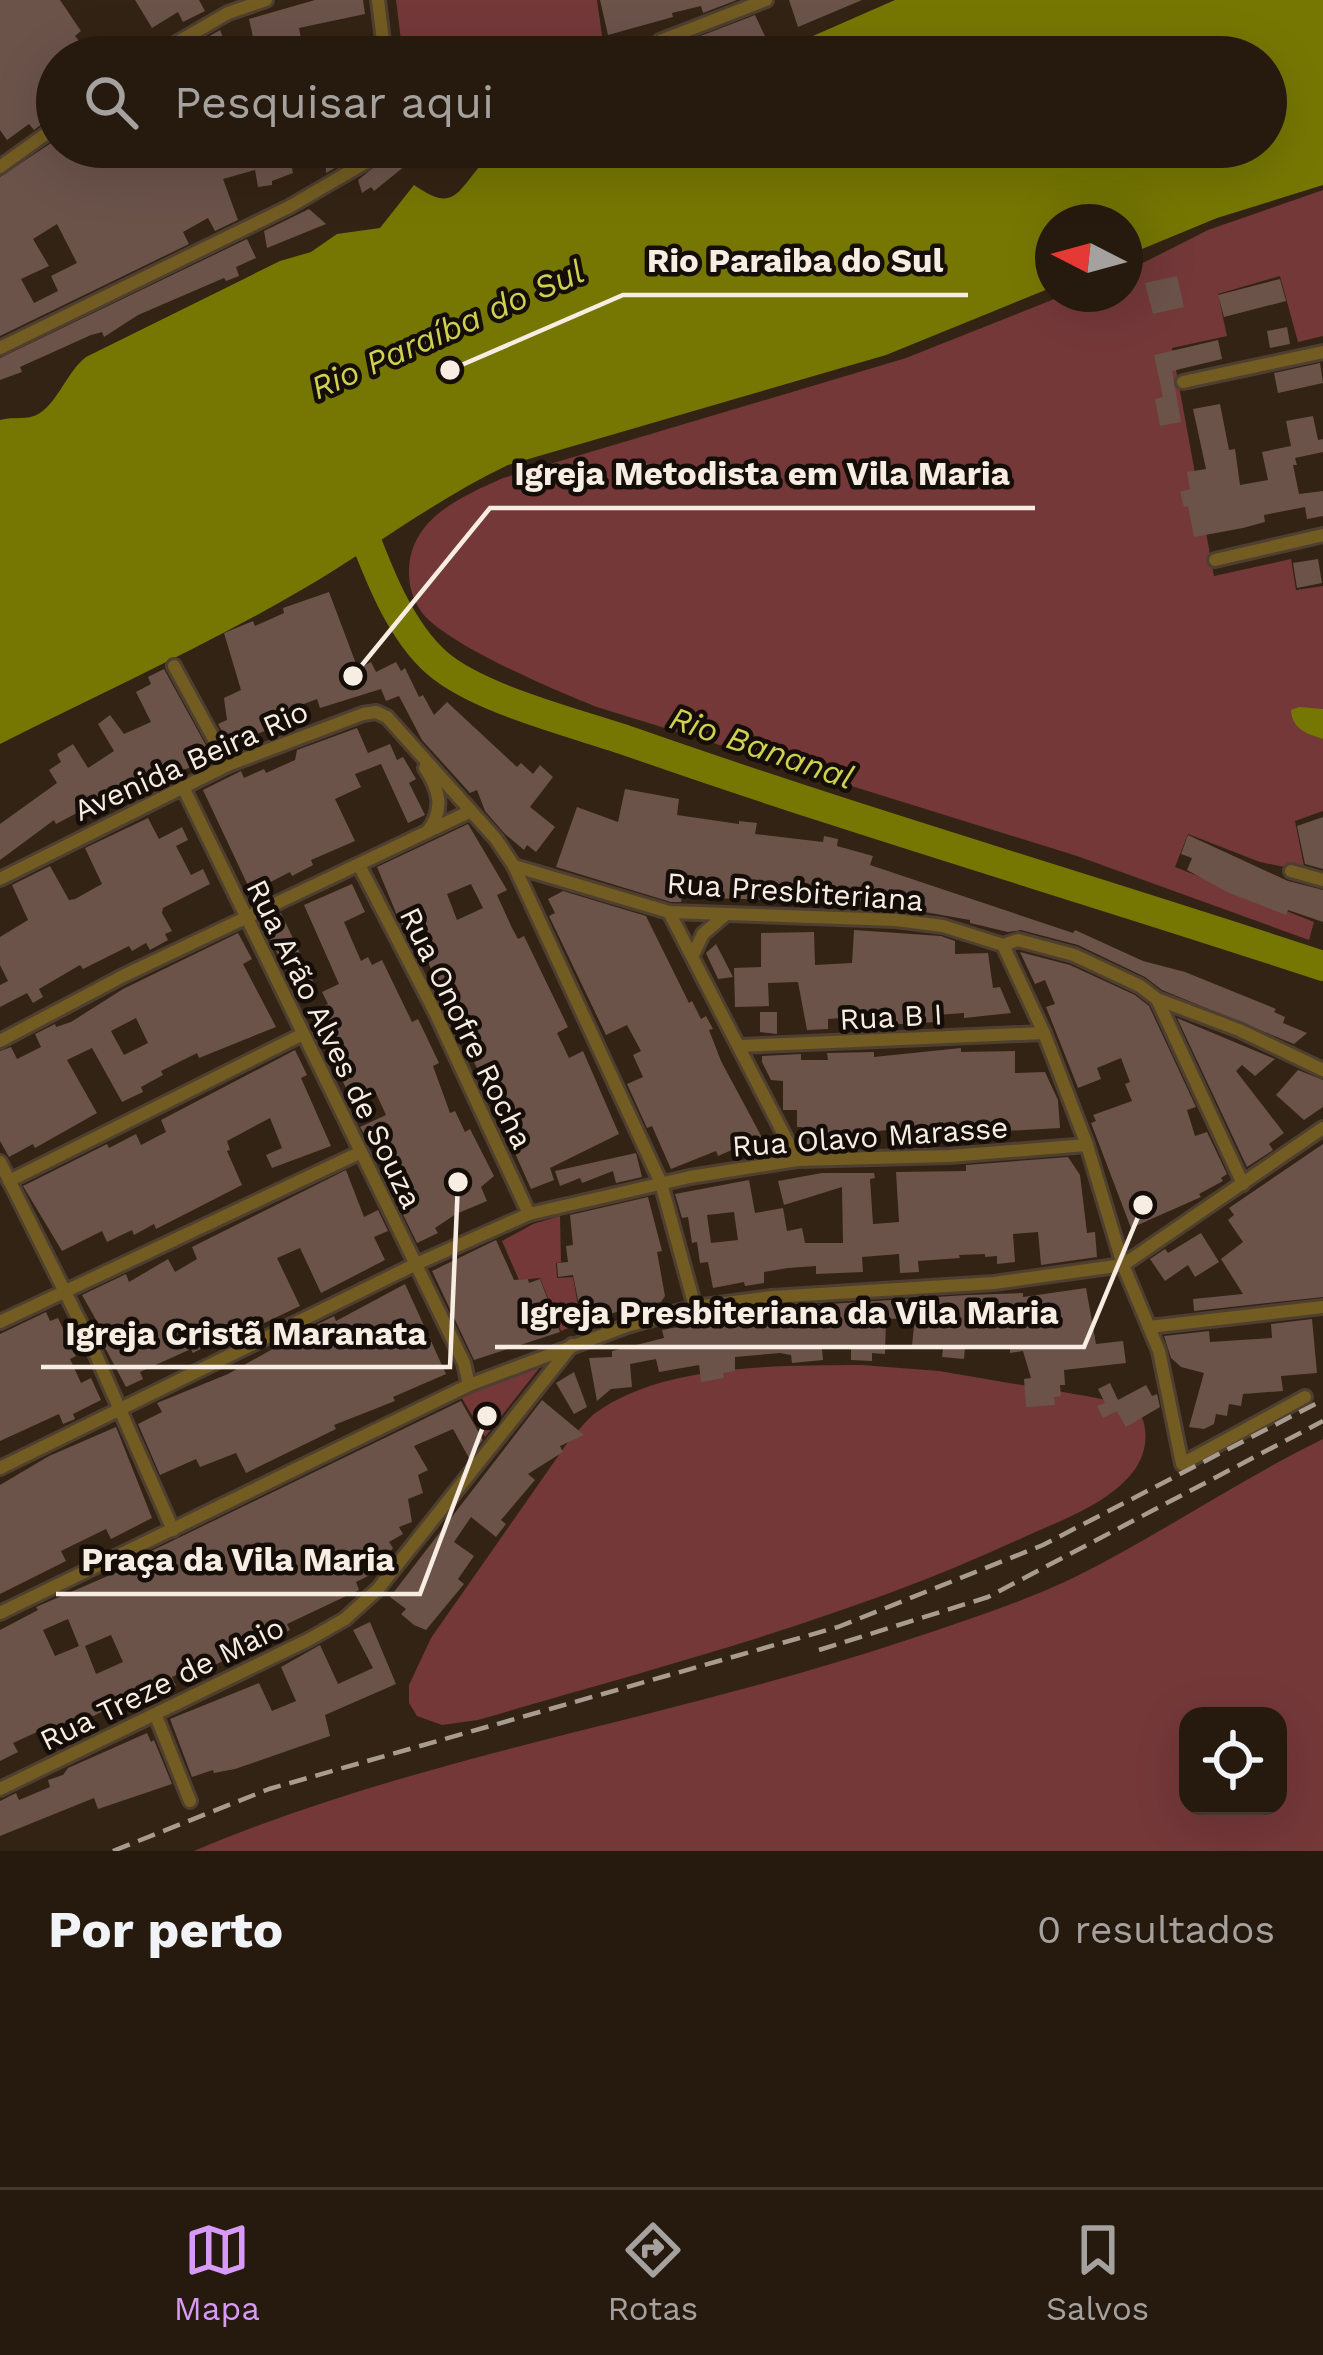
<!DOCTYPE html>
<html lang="pt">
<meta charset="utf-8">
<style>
body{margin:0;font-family:"Work Sans",sans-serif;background:#2e2318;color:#f1f3f6}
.controls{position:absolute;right:36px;bottom:36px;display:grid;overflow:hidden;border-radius:24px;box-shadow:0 12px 48px #0002}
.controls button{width:108px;height:108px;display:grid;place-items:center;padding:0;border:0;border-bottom:3px solid #42382f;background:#261a0f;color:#f1f3f6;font:60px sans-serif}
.compass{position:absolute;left:1035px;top:204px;width:108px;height:108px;border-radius:50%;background:#261a0f;box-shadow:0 12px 48px #0002;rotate:276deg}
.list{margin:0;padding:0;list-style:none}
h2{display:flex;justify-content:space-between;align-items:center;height:156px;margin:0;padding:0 48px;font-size:51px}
h2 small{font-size:39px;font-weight:400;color:#a4a19e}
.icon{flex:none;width:66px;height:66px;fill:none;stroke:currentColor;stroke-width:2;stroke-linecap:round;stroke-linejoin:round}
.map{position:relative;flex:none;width:1323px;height:1851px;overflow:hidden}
.search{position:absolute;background:#261a0f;box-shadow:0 12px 48px #0002;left:36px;right:36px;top:36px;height:132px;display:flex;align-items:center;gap:30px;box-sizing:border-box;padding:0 42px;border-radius:66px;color:#a4a19e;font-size:45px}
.sheet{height:336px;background:#261a0f}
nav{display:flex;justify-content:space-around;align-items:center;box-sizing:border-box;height:168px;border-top:3px solid #42382f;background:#261a0f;font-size:33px;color:#a4a19e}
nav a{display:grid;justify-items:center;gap:6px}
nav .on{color:#d89af8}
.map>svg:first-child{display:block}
.green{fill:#743839;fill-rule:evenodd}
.water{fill:#767703}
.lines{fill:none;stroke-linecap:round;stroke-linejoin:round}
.river{stroke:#767703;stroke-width:30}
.building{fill:#6b534a;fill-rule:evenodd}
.street-casing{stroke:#4f3f31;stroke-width:18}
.street{stroke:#725c22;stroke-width:12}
.rail{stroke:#a89b8f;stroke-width:4.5;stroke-dasharray:18 9;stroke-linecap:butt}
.labels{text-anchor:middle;stroke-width:9;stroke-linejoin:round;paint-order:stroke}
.street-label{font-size:30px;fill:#f8ede3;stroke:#150e08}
.water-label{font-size:33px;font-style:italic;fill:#d0d151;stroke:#150e08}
.leader{fill:none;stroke:#f8ede3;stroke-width:4.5}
.callout-dot{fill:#f8ede3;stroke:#150e08;stroke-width:4.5}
.callout-label{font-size:33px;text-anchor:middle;font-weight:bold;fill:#f8ede3;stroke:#150e08;stroke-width:9;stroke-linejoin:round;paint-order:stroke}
</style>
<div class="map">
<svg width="1323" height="1851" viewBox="0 0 1323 1851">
<rect width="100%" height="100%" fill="#332314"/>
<g class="green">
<polygon points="396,0 597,0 605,57 403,57"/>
<path d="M1323,190V336L1298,342L1280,276L1218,294L1227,336L1172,348L1214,576L1291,559L1296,590L1323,586V811L1295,821L1305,871L1260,862L1188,834L1175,867L1314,922L1309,940L1077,856L597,707C556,691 450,646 423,614C413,601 409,587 409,571C410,518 461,497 503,478L906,358L1067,294H1125V272L1208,230Z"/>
<polygon points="560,1216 561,1262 556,1263 557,1278 573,1277 581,1323 561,1331 540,1278 519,1280 502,1241 533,1224"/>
<polygon points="544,1362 485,1437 460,1395"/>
<path d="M861,1365L939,1371L1086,1396L1112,1401L1141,1415C1151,1438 1144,1463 1125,1481C1098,1508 1057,1522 1022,1538C849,1619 661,1666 478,1720L442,1725L417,1716L409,1703V1685L431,1638L568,1442C576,1433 585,1422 594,1414C662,1363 780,1366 861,1365Z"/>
<path d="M1323,1439V1851H194C423,1754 672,1719 907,1640C963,1621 1024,1602 1077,1576C1161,1534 1239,1480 1323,1439ZM1188,1716H1278V1806H1188Z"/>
</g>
<g class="water">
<path d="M895,0H1323V185L1217,218L1125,256V222H1053V287L886,355L508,465C436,499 372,549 303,589C206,646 101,693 0,744V420C13,416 28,421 40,413C59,400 67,372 86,357L280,261L311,252L337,234L380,228L414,185C453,212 455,195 481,165C517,161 550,162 583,147H1266V57H765Z"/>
<path d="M1299,707L1323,709V739C1307,734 1292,729 1291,710Z"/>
</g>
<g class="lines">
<path class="river" d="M355,512C374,561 396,627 437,663C480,700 576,723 631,742C859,822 1093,890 1323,966"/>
</g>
<g class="building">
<polygon points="0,0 60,0 81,31 75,36 91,57 57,57 57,94 40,111 47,120 34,130 29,124 7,140 0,130"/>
<polygon points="135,0 199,0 205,11 183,22 178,12 152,28"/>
<polygon points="315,0 363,0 365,14 299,28 301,38 281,43 283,57 264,57 261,44 255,46 249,19"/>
<polygon points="600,0 737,0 703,13 701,6 672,13 673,17 608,35"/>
<polygon points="789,0 862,0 798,27"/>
<polygon points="755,15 765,36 720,57 646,57"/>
<polygon points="220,30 231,57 179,57 208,42 206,38"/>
<path d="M57,139V147H157L161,153L169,147H288L293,173L272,181V185L258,187L255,170L223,179L238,220L215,231L208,218L183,232L189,244L0,336V177ZM57,224L77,263L51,276L58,291L34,303L21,279L49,266L33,239Z"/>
<polygon points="325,147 339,147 340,165 326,173"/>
<polygon points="392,147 401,147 405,166 374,191 371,187 362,193 358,180 389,155"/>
<polygon points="309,209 326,224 267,248 264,231"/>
<polygon points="247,239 256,258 236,267 239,276 226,281 224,278 138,315 104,337 102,332 91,335 20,367 22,372 0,380 0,358"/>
<polygon points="1177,276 1184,307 1153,314 1145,283"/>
<polygon points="1280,279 1286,301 1224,317 1218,295"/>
<polygon points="1287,327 1290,344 1270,348 1267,331"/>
<polygon points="1218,340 1222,359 1172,371 1181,422 1160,426 1155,399 1163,397 1154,355"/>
<polygon points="1320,363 1323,383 1278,393 1274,373"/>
<polygon points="1220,404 1229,450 1235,449 1240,485 1268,480 1262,452 1291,446 1286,421 1313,416 1318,440 1323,439 1323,452 1295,458 1297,465 1293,465 1299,494 1323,491 1323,516 1307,519 1305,507 1264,515 1265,522 1243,528 1194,537 1188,506 1184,507 1180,492 1190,489 1187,472 1206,469 1193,409"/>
<polygon points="1318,559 1322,583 1297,588 1293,563"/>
<polygon points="329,592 358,669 371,662 376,672 396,662 401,671 405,668 419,697 423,695 434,715 447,702 517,767 521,763 533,774 540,765 553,777 530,807 555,827 536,852 527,845 524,850 505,834 485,811 477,790 470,793 422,740 399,696 386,701 381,689 320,708 317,699 283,712 286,721 276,727 229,744 218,724 227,720 224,698 241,690 224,633 253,621 255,626 284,613 283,608"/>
<polygon points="164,669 214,760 157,778 135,790 132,784 56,824 54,820 0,860 0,824 57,783 49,770 61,762 57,754 73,744 88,768 114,751 98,724 110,715 124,734 151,722 136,692 151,684 148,677"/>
<polygon points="357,728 368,753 390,744 397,760 403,757 416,779 409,783 425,815 408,823 381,764 355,774 361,787 335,799 355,841 311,860 313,865 292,876 290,872 251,892 203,790 241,771 244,778 264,769 266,773 295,760 297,750"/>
<polygon points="625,789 679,799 677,815 739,824 739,821 757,823 755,834 823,842 824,836 838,839 837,846 873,856 870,865 1073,933 1075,930 1143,961 1185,972 1276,1009 1274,1012 1285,1017 1283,1023 1307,1033 1294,1044 1162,990 1145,977 1078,945 1021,930 1008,932 970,923 970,920 856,900 828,902 782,894 782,898 769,897 768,900 682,897 681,902 671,902 556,867 577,807 618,822"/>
<polygon points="1323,817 1323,869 1305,864 1297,826"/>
<polygon points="148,818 159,839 182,827 188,840 176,846 191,875 203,869 210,884 163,908 162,913 172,931 165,934 168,940 150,950 146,943 132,951 129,946 83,969 80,965 39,989 43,997 33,1003 27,993 0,1007 0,985 8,981 0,965 0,937 28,920 12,885 50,866 69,900 75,899 102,884 85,848"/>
<path d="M468,824L507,890L497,895L512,928L518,939L524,936L568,1027L557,1033L569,1058L583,1051L619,1134L550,1168L554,1180L531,1189L454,1017L423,952L414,938L410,940L396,913L377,867ZM471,884L483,908L457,920L447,894Z"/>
<polygon points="1188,835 1288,881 1323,890 1323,922 1288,910 1286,915 1227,892 1187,870 1192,858 1181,854"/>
<polygon points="352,884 365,912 344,922 361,961 368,957 372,965 382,960 412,1022 418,1019 439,1063 433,1066 450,1113 455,1111 465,1132 470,1129 494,1176 481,1187 487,1201 456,1214 435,1228 438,1233 417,1243 394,1196 400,1193 360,1127 386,1115 375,1091 353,1102 309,1014 328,1004 322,992 339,984 304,905"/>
<polygon points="563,891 646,916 689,1003 692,1001 701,1019 706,1016 713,1029 709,1030 721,1061 765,1143 736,1156 734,1149 718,1156 716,1151 671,1169 652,1126 647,1128 627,1084 643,1077 633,1055 641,1051 627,1025 606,1035 549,916 555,913 548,899"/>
<polygon points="281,913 314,983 296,992 262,922"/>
<polygon points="854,930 941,936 955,941 955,954 988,953 993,988 1000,987 1011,1013 964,1018 964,1013 936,1015 936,1022 883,1025 855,1024 855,1017 828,1019 828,1029 807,1030 798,982 768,983 769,1006 735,1007 734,968 761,967 761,933 814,932 815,965 852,963"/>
<path d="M238,933L252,959L243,964L276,1027L199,1058L197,1053L161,1071L163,1075L141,1087L143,1092L122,1102L92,1048L67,1060L97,1113L35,1148L33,1144L9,1157L0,1141V1051L11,1047L17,1059L41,1047L35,1034L55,1024L56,1027L71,1022L123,989ZM136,1018L148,1043L124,1055L111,1031Z"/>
<polygon points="716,944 733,977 718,979 706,953"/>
<polygon points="1020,952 1070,965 1135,995 1149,1006 1196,1107 1187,1110 1195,1136 1207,1132 1227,1174 1221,1178 1223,1181 1199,1194 1201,1197 1131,1228 1091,1123 1096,1121 1093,1115 1132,1101 1125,1084 1130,1082 1121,1058 1097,1068 1101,1079 1078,1088 1046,1007 1055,1004 1045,980 1035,984"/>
<polygon points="760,1012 777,1012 777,1034 760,1032"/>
<polygon points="1177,1018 1275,1059 1255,1076 1242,1065 1236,1071 1284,1133 1269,1144 1273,1150 1247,1167"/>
<polygon points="961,1048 961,1052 1015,1051 1015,1073 1045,1072 1058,1100 1060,1128 987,1132 987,1126 900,1129 833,1135 833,1144 807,1144 807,1136 801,1136 802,1127 797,1127 797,1110 783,1110 783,1081 771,1080 762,1062 762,1056 801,1054 801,1060 828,1060 827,1053 874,1052 874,1057"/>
<polygon points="295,1050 307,1075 301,1078 331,1146 272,1168 266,1155 282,1148 270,1118 227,1141 230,1150 227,1151 242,1185 156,1229 154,1224 134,1235 132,1230 107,1242 102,1231 62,1251 23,1186 107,1144 109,1148 136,1134 141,1145 166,1132 161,1120"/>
<polygon points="1298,1070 1323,1080 1323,1107 1304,1120 1276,1095"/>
<polygon points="1323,1144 1323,1297 1194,1311 1193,1299 1243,1294 1221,1259 1243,1242 1228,1220 1234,1215 1229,1208"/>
<polygon points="636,1153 642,1177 616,1183 613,1171 582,1183 580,1178 560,1186 555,1171"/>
<path d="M1068,1157L1080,1175L1087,1233L1095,1232L1097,1257L1041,1265L1038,1232L1013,1234L1015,1262L997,1264V1256L985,1257V1254L959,1255L960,1258L918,1261L919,1272L900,1273L899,1254L862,1257L863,1272L816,1274V1266L788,1268L764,1272V1283L745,1286L744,1282L713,1288L708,1262L700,1263L697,1242L692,1243L688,1217L682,1218L675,1194L749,1180L755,1213L783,1208L787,1231L802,1228L805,1243H843L842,1187L784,1205L778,1181L822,1173H874L875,1178L870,1179L873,1224L899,1222L896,1172L966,1171V1165ZM734,1212L738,1240L711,1243L707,1215Z"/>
<polygon points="346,1170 364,1217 378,1210 388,1231 374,1237 385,1260 321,1293 300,1248 277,1258 300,1306 260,1325 256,1316 208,1340 210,1344 193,1353 191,1349 140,1372 143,1379 126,1387 103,1344 108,1341 82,1295 126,1274 129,1282 168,1259 175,1272 197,1259 192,1247"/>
<polygon points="648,1197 662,1251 657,1252 665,1296 661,1302 582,1320 573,1275 558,1277 557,1263 568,1262 566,1246 573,1245 570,1215"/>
<polygon points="1201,1233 1219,1262 1195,1277 1188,1265 1165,1281 1150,1259 1165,1249 1168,1253"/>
<polygon points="496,1240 514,1280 528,1279 529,1283 540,1279 560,1332 474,1360 432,1271"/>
<polygon points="405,1284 446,1374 393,1397 395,1401 334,1425 336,1429 246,1473 236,1453 200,1467 196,1459 160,1475 138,1424 162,1412 157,1403 228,1374 310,1328 334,1316 336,1321"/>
<polygon points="1086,1288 1096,1344 1123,1341 1126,1363 1064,1370 1065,1385 1060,1385 1061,1396 1054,1397 1055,1405 1026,1407 1024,1379 1031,1378 1023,1351 1010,1353 1010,1349 965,1347 964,1359 942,1357 943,1348 912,1345 915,1318 886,1319 885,1354 872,1353 872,1361 851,1360 851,1349 822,1349 823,1360 792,1363 791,1355 780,1353 735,1357 735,1371 723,1373 724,1378 701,1382 699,1365 659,1372 656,1359 630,1364 632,1387 611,1389 597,1401 589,1358 612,1357 612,1351 664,1338 662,1330 689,1325 688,1320 697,1317 798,1310 798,1306 967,1295 1023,1293 1023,1297"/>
<polygon points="46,1312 50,1321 58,1318 66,1335 76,1356 70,1359 81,1383 91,1378 101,1400 73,1414 75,1419 63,1424 59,1414 0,1441 0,1334"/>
<polygon points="1312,1319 1317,1373 1281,1376 1283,1391 1243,1394 1241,1406 1229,1404 1227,1416 1216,1414 1214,1424 1204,1429 1189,1427 1204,1373 1181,1367 1171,1358 1164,1336 1209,1331 1210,1342 1272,1338 1271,1324"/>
<polygon points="574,1372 587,1407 574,1414 556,1383"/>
<polygon points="1110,1383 1118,1400 1146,1385 1152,1396 1157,1394 1160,1407 1126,1427 1117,1411 1103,1418 1097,1406 1105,1403 1098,1389"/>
<polygon points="542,1400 584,1435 560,1446 563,1452 528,1474 535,1480 501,1520 506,1524 496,1537 471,1517 454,1542 474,1556 458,1579 464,1584 426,1630 414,1625 401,1614 406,1609 390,1597"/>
<path d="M461,1401L483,1440L469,1458L453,1429L414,1446L428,1470L418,1475L423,1493L408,1499L412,1522L399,1527L403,1534L389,1542L393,1548L372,1574L356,1582L359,1590L287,1624L290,1630L271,1640L203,1670L200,1664L172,1677L176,1686L139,1705L135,1696L41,1741L37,1732L13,1743L18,1752L0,1761V1630L38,1610L36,1607L145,1560L143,1555ZM68,1619L79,1646L55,1656L43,1630ZM111,1635L123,1662L96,1674L85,1646Z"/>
<polygon points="116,1427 152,1518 111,1539 106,1529 61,1551 66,1561 0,1594 0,1485 49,1456"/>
<polygon points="370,1622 396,1684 325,1715 330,1736 235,1769 214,1773 213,1770 192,1777 170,1719 259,1683 272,1711 296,1701 281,1667 320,1645 338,1684 373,1668 353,1630"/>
<polygon points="147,1733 151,1742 154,1740 172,1784 98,1809 94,1798 0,1836 0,1801 16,1793 19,1800 50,1787 48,1780 63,1775 68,1768"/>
</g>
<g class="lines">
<defs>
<g id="street">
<polyline points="378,0 385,57"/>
<polyline points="660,41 766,0"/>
<polyline points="152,57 228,13 266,0"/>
<polyline points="0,167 57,126"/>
<polyline points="0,348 289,207 363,164 382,147"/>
<polyline points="1183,382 1323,352"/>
<polyline points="1215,560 1323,535"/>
<polyline points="174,666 228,765"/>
<path d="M425,768C439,789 445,809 428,831"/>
<polyline points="184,789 464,1363 469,1385"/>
<polyline points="359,865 435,1012 529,1214"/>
<polyline points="514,866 669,912 896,920 943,926 1003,945 1018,940 1074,955 1140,986 1157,999 1239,1030 1323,1070"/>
<polyline points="1291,871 1323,880"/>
<polyline points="0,879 228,765 363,714 376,712 387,717 496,839 514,866 661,1183 695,1307"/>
<polyline points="669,912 797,1160"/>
<polyline points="1003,945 1044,1033 1087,1145 1123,1265 1159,1351 1182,1464 1305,1397"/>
<polyline points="693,955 703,934 724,916"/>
<polyline points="1157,999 1243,1184"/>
<polyline points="0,1041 123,976 471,811"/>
<polyline points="740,1046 1044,1033"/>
<polyline points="0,1162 91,1344 173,1530"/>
<polyline points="9,1181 303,1034"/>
<polyline points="0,1322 359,1153"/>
<polyline points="1149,1327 1323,1307"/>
<polyline points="0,1468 414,1265 529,1214 690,1177 797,1160 949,1156 1087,1145"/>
<polyline points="0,1613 469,1385 627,1326 695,1307 772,1297 994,1283 1123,1265 1323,1128"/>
<polyline points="156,1716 190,1801"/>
<polyline points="0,1789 308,1640 345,1619 378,1589 572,1345"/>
</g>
</defs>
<use href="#street" class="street-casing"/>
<use href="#street" class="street"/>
<g class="rail">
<polyline points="819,1650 988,1597 1323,1421"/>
<polyline points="113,1851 269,1789 838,1627 1043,1545 1323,1400"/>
</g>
</g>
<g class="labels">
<g class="street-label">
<text transform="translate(191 761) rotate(-24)" y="10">Avenida Beira Rio</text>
<text transform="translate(795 892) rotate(4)" y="10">Rua Presbiteriana</text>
<text transform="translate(891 1017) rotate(-3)" y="10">Rua B I</text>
<text transform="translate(466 1028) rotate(64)" y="10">Rua Onofre Rocha</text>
<text transform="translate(334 1044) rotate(64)" y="10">Rua Arão Alves de Souza</text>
<text transform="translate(870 1137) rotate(-4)" y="10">Rua Olavo Marasse</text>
<text transform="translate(162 1684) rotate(-26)" y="10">Rua Treze de Maio</text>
</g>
<g class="water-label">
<text transform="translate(447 329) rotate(-24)" y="12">Rio Paraíba do Sul</text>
<text transform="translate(762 747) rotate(19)" y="12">Rio Bananal</text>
</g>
</g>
<path class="leader" d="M450 370L623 295H968M353 676L490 508H1035M1143 1205L1084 1347H495M458 1182L450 1367H41M487 1416L420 1594H56"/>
<g class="callout-dot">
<circle cx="450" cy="370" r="12"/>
<circle cx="353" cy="676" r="12"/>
<circle cx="1143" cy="1205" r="12"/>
<circle cx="458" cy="1182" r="12"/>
<circle cx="487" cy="1416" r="12"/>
</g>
<g class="callout-label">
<text x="795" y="272">Rio Paraiba do Sul</text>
<text x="762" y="485">Igreja Metodista em Vila Maria</text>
<text x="789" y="1324">Igreja Presbiteriana da Vila Maria</text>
<text x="246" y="1345">Igreja Cristã Maranata</text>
<text x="238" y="1571">Praça da Vila Maria</text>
</g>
</svg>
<div class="controls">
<button><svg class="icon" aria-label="locate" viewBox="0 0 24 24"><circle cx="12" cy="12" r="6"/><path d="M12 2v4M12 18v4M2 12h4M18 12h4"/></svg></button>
</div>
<svg class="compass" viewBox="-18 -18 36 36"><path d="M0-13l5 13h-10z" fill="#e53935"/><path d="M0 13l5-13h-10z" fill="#a4a19e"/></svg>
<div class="search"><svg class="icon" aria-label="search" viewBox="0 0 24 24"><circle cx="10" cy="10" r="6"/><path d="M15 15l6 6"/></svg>Pesquisar aqui</div>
</div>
<section class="sheet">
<h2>Por perto<small>0 resultados</small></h2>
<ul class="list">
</ul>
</section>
<nav>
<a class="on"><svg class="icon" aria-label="map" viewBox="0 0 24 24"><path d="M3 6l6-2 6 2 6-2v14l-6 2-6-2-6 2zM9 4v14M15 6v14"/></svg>Mapa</a>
<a><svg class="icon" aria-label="directions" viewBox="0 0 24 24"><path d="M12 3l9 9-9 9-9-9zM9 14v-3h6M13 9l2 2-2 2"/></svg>Rotas</a>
<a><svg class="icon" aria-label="saved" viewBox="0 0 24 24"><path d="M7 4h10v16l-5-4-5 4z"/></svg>Salvos</a>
</nav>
